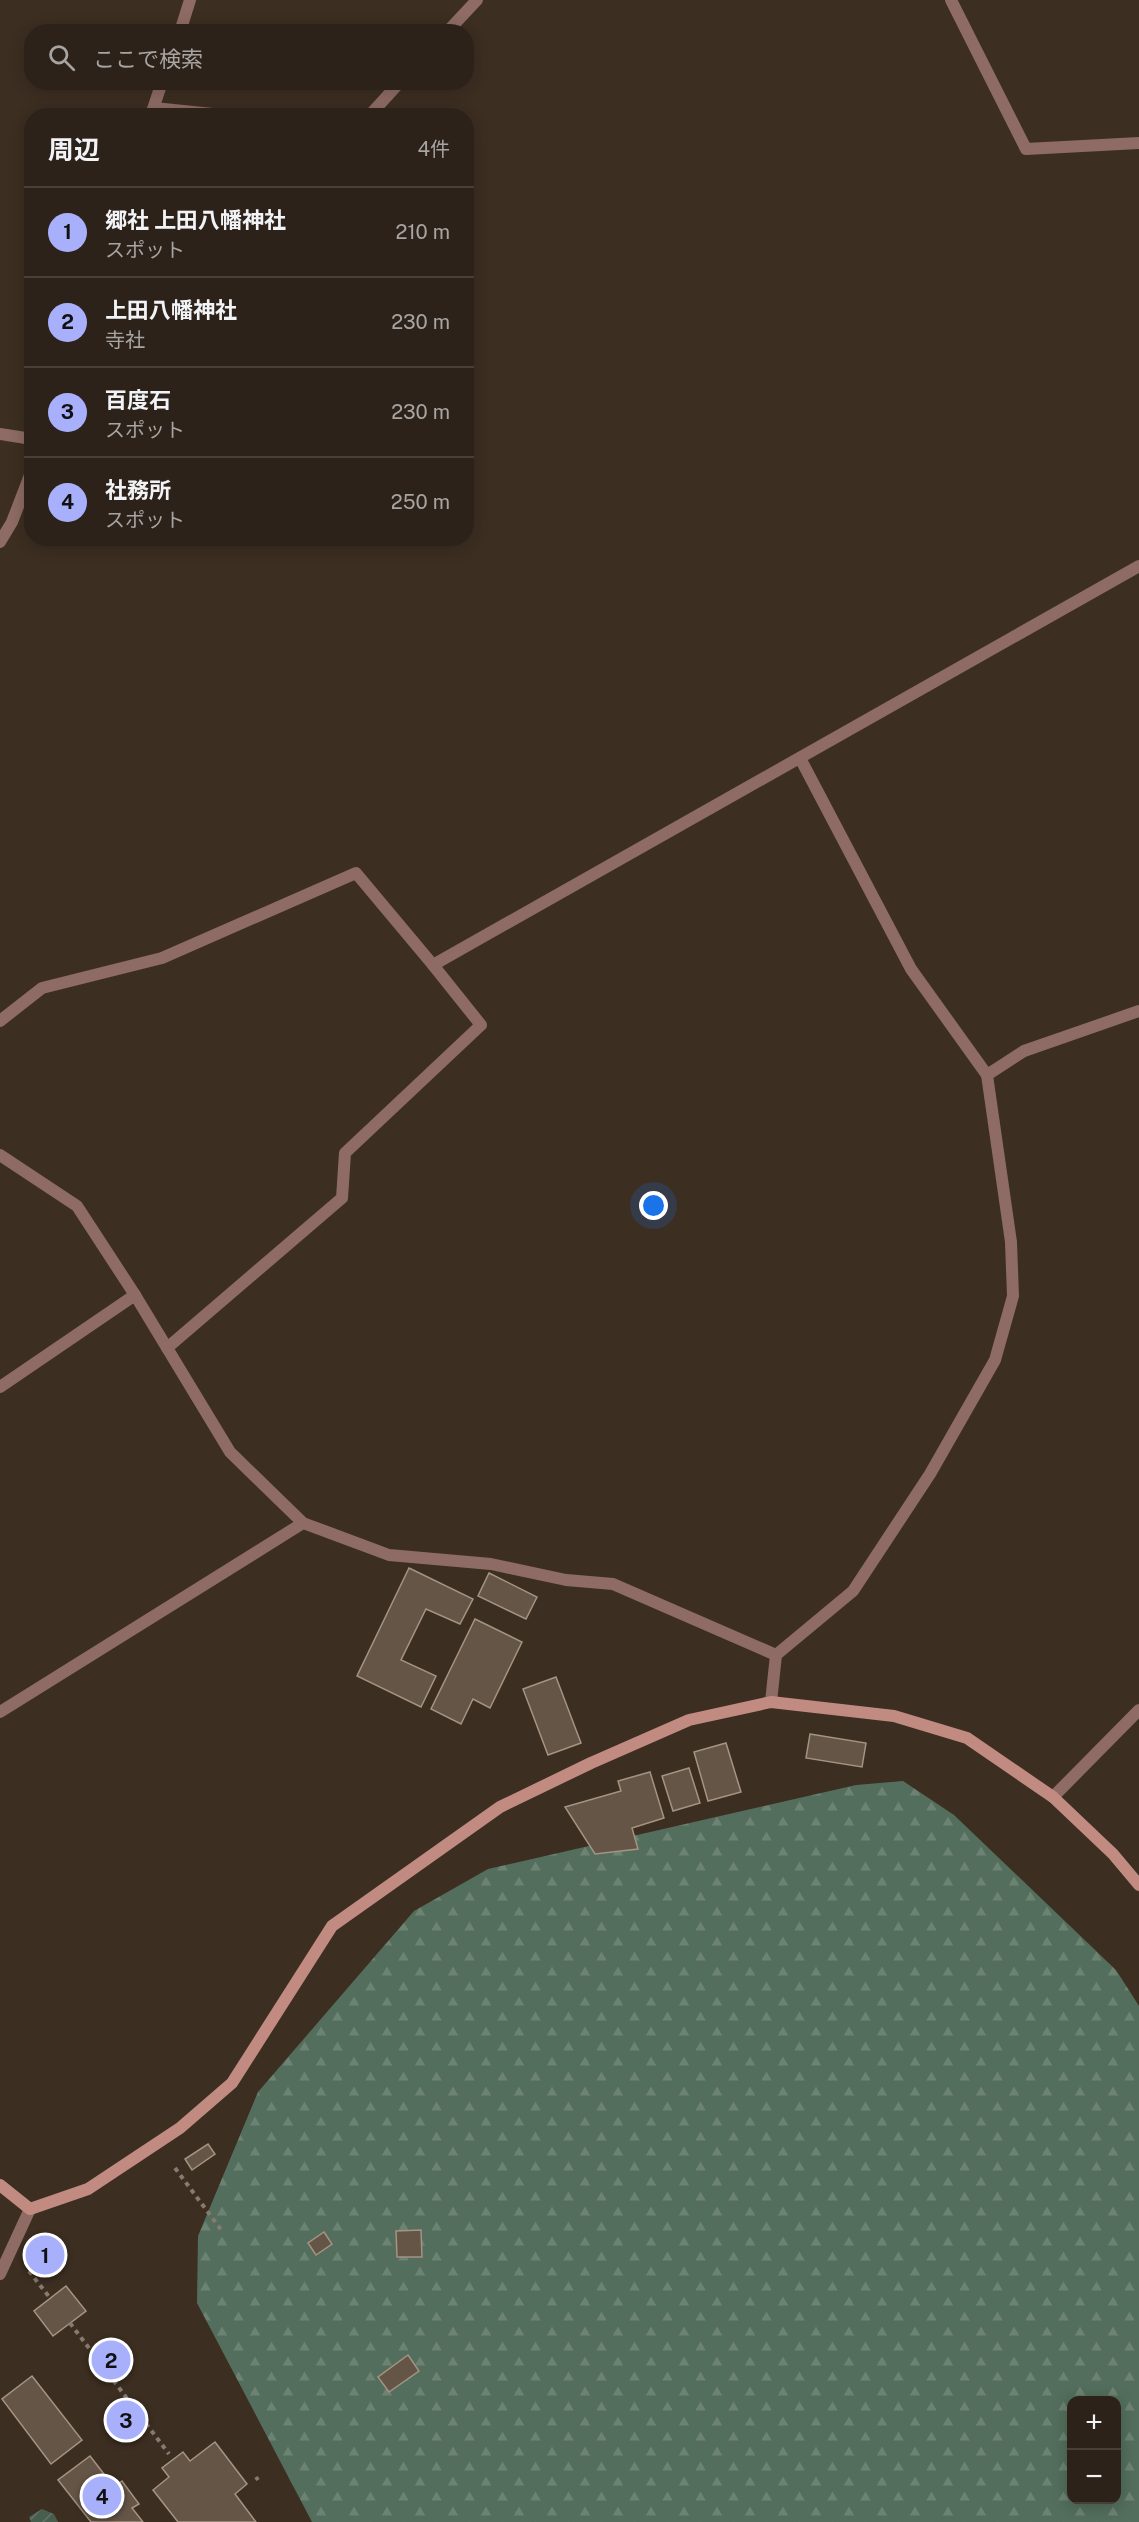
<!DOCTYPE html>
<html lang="ja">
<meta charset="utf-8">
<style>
body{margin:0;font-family:"Public Sans","Noto Sans JP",sans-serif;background:#392f26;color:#f1f3f6}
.controls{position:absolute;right:18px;bottom:18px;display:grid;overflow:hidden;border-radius:12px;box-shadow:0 3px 15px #0003}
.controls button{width:54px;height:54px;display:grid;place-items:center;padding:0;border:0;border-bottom:2px solid #483f38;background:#2d2219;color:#f1f3f6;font:30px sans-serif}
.you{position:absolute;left:654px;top:1206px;width:21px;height:21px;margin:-15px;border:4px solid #fff;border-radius:50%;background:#1a73e8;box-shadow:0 0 0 9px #1a73e833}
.badge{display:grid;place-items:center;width:39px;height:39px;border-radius:50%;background:#a8b0fc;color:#111;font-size:20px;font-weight:700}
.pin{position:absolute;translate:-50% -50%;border:3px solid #fff;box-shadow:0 2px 6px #0006}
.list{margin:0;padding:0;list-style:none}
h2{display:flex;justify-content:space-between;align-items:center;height:78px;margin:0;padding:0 24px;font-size:26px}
h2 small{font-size:20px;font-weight:400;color:#a7a4a2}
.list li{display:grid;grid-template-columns:39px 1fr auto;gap:18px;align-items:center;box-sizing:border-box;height:90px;padding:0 24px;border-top:2px solid #483f38}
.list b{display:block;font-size:22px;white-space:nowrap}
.list p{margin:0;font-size:20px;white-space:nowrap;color:#a7a4a2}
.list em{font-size:20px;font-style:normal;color:#a7a4a2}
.icon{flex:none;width:33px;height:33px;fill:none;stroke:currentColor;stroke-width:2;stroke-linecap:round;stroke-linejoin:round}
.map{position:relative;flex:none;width:1139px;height:2522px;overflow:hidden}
.search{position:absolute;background:#2d2219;box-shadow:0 3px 15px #0003;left:24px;top:24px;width:450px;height:66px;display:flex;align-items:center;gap:15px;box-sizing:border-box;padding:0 21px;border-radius:24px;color:#a7a4a2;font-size:22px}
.panel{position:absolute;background:#2d2219;box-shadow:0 3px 15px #0003;left:24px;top:108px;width:450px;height:438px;border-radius:24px}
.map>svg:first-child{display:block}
.forest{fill:url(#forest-firs);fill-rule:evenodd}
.garden{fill:url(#garden-furrows)}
.building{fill:#655547;stroke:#a59383;stroke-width:1.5}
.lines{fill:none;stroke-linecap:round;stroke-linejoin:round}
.path{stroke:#877a70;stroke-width:4;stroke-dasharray:4.5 4.5;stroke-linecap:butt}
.street{stroke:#8e6b65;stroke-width:12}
.secondary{stroke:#c28b81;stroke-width:12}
</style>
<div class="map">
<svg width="1139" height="2522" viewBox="0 0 1139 2522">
<defs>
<pattern id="forest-firs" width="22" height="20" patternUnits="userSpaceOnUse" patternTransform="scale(1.5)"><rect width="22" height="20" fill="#536e5c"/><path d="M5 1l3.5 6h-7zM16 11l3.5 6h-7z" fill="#6c8272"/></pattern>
<pattern id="garden-furrows" width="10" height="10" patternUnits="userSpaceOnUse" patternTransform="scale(1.5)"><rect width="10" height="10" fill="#475e4f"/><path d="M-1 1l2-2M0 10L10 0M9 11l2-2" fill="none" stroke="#627467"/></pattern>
</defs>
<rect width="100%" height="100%" fill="#3c2e21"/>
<path class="forest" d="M903,1781L954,1815L1116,1970L1139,2006V2522H312L197,2303L198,2236L258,2092L414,1911L488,1869L856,1785ZM1072,2400H1116V2500H1072Z"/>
<polygon class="garden" points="42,2509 54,2514 58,2522 31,2522 29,2517"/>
<g class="building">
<polygon points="409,1568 473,1599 460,1624 426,1609 401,1660 436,1676 421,1707 357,1676"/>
<polygon points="489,1573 537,1597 526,1619 478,1596"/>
<polygon points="475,1619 522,1642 490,1708 473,1699 461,1724 431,1709"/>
<polygon points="556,1677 581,1743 548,1755 523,1689"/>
<polygon points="810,1734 866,1743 862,1767 806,1758"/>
<polygon points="726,1743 741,1792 708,1801 694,1752"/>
<polygon points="689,1768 700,1803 673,1811 662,1776"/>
<polygon points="650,1772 664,1818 632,1828 638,1849 595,1854 565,1807 621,1791 618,1781"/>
<polygon points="208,2144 215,2154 192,2170 185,2159"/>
<polygon points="421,2230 422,2257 397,2257 396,2231"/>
<polygon points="324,2232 332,2244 316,2255 308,2243"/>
<polygon points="66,2286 86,2311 53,2336 34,2311"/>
<polygon points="408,2355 419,2371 389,2392 378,2377"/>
<polygon points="32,2376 82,2440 51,2464 2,2399"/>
<polygon points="215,2442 247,2484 235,2494 256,2522 178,2522 153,2490 169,2477 162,2468 183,2452 190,2461"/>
<polygon points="90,2456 114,2487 122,2481 139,2504 132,2508 143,2522 91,2522 58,2480"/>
</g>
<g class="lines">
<g class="path">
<polyline points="175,2168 222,2231"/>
<polyline points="29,2271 50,2298"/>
<polyline points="70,2323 169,2454"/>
<polyline points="256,2477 258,2480"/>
</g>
<g class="street">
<polyline points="951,0 1026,149 1139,143"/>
<polyline points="180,32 190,0"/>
<polyline points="447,32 477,0"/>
<polyline points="154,108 232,116"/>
<polyline points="151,115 162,82"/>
<polyline points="369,116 400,82"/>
<polyline points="0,434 32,439"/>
<polyline points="0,542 12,522 32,470"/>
<polyline points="800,758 911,969 987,1075"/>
<polyline points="0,1021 42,988 162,958 356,873 433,965"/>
<polyline points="0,1155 77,1206 135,1295"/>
<polyline points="167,1348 342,1198 345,1153 481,1025 433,965 1139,566"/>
<polyline points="0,1387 135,1295 230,1452 303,1523 389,1555 491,1564 566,1580 613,1584 776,1655"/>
<polyline points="771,1702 776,1655 853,1591 930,1474 995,1360 1013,1296 1011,1242 987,1075 1024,1051 1139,1011"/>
<polyline points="0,1712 303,1523"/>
<polyline points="1053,1797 1139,1710"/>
<polyline points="0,2274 30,2209"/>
</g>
<polyline class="secondary" points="0,2185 30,2209 88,2189 180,2128 232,2083 332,1926 500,1807 591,1763 689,1720 771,1702 894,1716 967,1738 1053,1797 1113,1854 1139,1885"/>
</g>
</svg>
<div class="controls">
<button>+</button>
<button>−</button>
</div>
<div class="you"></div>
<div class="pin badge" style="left:45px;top:2255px">1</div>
<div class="pin badge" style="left:111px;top:2360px">2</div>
<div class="pin badge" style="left:126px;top:2420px">3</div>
<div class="pin badge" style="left:102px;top:2496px">4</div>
<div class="search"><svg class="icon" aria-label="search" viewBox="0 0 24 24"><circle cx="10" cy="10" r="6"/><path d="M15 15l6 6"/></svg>ここで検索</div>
<section class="panel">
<h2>周辺<small>4件</small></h2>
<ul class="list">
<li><span class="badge">1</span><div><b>郷社 上田八幡神社</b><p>スポット</p></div><em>210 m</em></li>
<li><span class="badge">2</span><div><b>上田八幡神社</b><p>寺社</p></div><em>230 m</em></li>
<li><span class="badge">3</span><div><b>百度石</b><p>スポット</p></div><em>230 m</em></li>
<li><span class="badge">4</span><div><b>社務所</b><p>スポット</p></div><em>250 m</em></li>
</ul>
</section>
</div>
